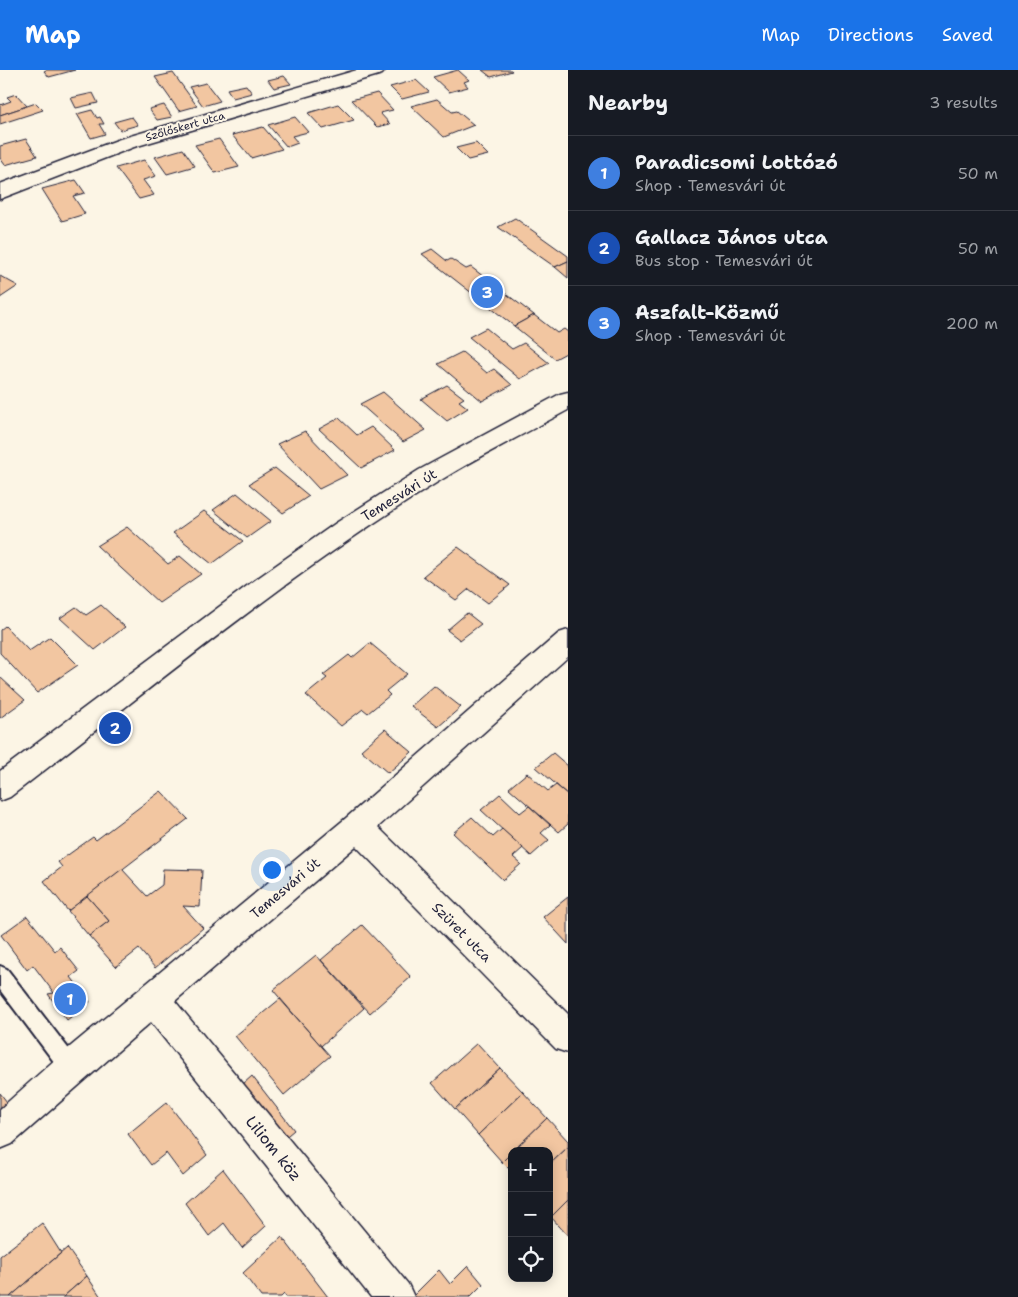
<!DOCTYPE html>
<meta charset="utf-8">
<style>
body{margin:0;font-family:"Shantell Sans",sans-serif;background:#20242c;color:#f1f3f6}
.controls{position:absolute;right:15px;bottom:15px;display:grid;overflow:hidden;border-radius:10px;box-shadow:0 2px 12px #0003}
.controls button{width:45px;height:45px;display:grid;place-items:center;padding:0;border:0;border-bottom:1px solid #363941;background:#171b24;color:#f1f3f6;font:25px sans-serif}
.you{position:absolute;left:271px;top:799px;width:18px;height:18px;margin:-12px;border:4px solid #fff;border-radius:50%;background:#1a73e8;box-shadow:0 0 0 8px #1a73e833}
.badge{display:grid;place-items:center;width:32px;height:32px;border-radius:50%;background:#1a73e8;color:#fff;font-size:16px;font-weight:700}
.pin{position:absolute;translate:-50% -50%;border:2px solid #fff;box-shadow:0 1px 5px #0006}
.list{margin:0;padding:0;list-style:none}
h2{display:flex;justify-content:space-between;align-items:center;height:65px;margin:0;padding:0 20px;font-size:21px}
h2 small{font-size:16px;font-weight:400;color:#9ea1a6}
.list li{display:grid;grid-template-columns:32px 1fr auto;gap:15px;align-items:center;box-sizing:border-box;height:75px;padding:0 20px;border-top:1px solid #363941}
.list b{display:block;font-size:19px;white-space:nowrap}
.list p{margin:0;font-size:16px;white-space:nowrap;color:#9ea1a6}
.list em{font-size:16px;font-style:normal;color:#9ea1a6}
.icon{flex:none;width:28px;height:28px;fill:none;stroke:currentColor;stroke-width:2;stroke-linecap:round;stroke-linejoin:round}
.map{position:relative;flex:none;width:568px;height:1227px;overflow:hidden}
header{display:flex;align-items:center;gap:30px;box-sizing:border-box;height:70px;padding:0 25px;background:#1a73e8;color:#fff}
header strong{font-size:24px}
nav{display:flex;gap:28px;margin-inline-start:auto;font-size:18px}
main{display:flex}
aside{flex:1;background:#171b24}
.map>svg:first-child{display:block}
.building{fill:#f2c6a1;stroke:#22223b}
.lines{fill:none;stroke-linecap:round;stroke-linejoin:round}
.service-casing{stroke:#22223b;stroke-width:4}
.minor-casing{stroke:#22223b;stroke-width:3}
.tertiary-casing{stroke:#22223b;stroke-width:3}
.service{fill:#fcf5e5;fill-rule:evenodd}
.minor{fill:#fcf5e5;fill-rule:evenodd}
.tertiary{fill:#fcf5e5;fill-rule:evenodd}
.labels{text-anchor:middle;stroke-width:4;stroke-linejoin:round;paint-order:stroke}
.far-street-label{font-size:11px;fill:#22223b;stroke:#fcf5e5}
.street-label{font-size:14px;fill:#22223b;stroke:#fcf5e5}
.near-street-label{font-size:16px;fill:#22223b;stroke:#fcf5e5}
</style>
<header>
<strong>Map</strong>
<nav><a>Map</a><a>Directions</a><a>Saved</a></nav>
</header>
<main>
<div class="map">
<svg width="568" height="1227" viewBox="0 0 568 1227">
<rect width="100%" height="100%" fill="#fcf5e5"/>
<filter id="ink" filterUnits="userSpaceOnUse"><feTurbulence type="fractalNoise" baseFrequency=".02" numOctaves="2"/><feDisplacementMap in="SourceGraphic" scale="10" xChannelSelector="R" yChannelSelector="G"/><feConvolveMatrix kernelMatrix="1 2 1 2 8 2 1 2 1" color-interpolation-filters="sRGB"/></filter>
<g filter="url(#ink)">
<g class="building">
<polygon points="46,0 75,0 49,7 44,1"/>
<polygon points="458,0 469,10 464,12 468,17 449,22 433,7"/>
<polygon points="482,0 511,0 512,1 491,7"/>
<polygon points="173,3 197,36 179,41 155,7"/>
<polygon points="284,6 291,14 274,18 268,10"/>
<polygon points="416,10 429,22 402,29 390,17"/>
<polygon points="206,13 220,31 203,36 189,17"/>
<polygon points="246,15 252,23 233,28 227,19"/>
<polygon points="93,23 98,33 76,38 71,28"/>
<polygon points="377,23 393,40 380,43 390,54 377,57 351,30"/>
<polygon points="16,24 27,36 0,45 0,35 11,31 7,27"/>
<polygon points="437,29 452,42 457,41 474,55 444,67 411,36"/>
<polygon points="36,33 43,40 0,54 0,45"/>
<polygon points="338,34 354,50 323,59 308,43"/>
<polygon points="164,35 172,47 157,50 149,39"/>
<polygon points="92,40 97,48 100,47 104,54 99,54 105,64 91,68 77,44"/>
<polygon points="132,47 138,55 120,60 114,52"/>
<polygon points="295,47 308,62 292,66 298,73 287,77 268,55"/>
<polygon points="263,57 282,79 251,88 232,65"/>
<polygon points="26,69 37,86 5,95 0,88 0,76"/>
<polygon points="219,69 239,97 215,103 195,75"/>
<polygon points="476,73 488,85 468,90 456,78"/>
<polygon points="183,79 195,96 167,104 155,87"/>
<polygon points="144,90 156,106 143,110 154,125 139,129 116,98"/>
<polygon points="76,110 85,123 73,126 85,144 62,151 42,119"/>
<polygon points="515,148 568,186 568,191 555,197 498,157"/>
<polygon points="432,179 447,191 451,189 466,199 471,197 534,245 514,256 422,184"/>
<polygon points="568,191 568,208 555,197"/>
<polygon points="0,206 18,216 0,228"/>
<polygon points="534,245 557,263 564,259 568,262 568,282 555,289 514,256"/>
<polygon points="486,258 512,279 524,273 549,293 520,309 469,267"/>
<polygon points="462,282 487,303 494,299 512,315 482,331 438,294"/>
<polygon points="447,315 464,328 459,331 468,338 447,351 421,329"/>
<polygon points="383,322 426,360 403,372 360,334"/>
<polygon points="339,348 357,365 371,357 395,380 361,398 319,359"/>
<polygon points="305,361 347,405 319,419 277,374"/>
<polygon points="275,398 309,426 283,443 249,414"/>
<polygon points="237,423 271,451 247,468 213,440"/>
<polygon points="204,441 243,471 212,494 173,463"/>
<polygon points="127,457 168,494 180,486 201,504 159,533 97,476"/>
<polygon points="458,477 510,515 488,533 469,519 456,530 423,506"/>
<polygon points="101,535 125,557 95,580 60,548 76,537 86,545"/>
<polygon points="467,543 481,554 460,570 447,560"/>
<polygon points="5,556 29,581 50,567 78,595 37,623 0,583 0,560"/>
<polygon points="370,573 407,604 386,621 390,625 368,643 363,639 341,656 306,625 327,608 323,605 349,585 352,588"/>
<polygon points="1,608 25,630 0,648 0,609"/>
<polygon points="434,616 461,637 438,657 411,636"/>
<polygon points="385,659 412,682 388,703 361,680"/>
<polygon points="553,683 568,696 568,725 536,697"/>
<polygon points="527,703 548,721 556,715 568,725 568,754 559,762 509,718"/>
<polygon points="161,721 188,749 68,841 44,811 62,797 58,792 93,767 96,770"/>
<polygon points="500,724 520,743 529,736 550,755 541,763 549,770 531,786 481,740"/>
<polygon points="472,747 493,767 502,759 523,778 513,787 521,794 503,810 453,763"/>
<polygon points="122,799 147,826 162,815 163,799 202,800 200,837 183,836 203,858 155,898 139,879 116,897 89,866 109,851 87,826"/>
<polygon points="87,826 109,851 89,866 68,841"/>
<polygon points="568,827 568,874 543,847"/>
<polygon points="27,846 55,881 60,877 79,901 71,907 90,932 67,950 48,924 54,923 33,895 27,900 1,865"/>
<polygon points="362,855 411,907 370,943 321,890"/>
<polygon points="316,885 364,938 321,976 273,920"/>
<polygon points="280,929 330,986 284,1025 235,966"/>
<polygon points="477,973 500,998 455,1039 432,1013"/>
<polygon points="500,998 523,1022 478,1065 455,1039"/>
<polygon points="252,1006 294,1060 276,1075 234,1022"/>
<polygon points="523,1022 547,1048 502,1092 478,1065"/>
<polygon points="0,1023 7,1032 0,1039"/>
<polygon points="167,1032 207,1085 183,1106 166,1083 151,1095 128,1064"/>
<polygon points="547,1048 568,1071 568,1077 549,1095 549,1081 513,1081"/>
<polygon points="568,1077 568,1130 551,1147 549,1145 549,1095"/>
<polygon points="512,1082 512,1102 502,1092"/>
<polygon points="223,1099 266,1156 242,1178 224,1153 209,1166 185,1133"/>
<polygon points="568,1130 568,1166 551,1147"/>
<polygon points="42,1153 61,1183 10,1227 0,1227 0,1186"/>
<polygon points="282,1167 328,1227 286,1227 284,1224 281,1227 261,1227 243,1203"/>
<polygon points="67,1178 87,1206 63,1227 10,1227"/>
<polygon points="468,1196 483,1214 470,1227 412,1227 439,1200 450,1214"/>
<polygon points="87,1206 101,1227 63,1227"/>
</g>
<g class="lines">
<defs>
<polygon id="service" points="0,896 7,899 78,991 81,998 78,1005 71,1008 64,1005 0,920"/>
<g id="minor">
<polygon points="357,0 385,0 382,4 134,77 0,129 0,114 120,69"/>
<polygon points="568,560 568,587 378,757 568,944 568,983 556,979 356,776 175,931 408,1214 414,1227 371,1227 151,952 12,1074 0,1079 0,1039 59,986 346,748 559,563"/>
</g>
<path id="tertiary" d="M568,322V340C524,364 478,387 436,413C286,506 149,620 10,727L0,731V701L255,510L336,453L419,400L560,324Z"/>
</defs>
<use href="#service" class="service-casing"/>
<use href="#minor" class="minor-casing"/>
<use href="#tertiary" class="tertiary-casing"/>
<use href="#service" class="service"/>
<use href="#minor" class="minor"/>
<use href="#tertiary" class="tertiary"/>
</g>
</g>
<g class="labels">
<g class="far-street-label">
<text transform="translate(185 56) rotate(-16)" y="4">Szőlőskert utca</text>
</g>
<g class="street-label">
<text transform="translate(399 425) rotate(-32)" y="5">Temesvári út</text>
<text transform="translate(285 818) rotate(-40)" y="5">Temesvári út</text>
<text transform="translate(462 862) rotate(45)" y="5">Szüret utca</text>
</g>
<g class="near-street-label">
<text transform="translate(274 1078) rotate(51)" y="6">Liliom köz</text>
</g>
</g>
</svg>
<div class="controls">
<button>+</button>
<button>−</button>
<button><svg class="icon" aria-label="locate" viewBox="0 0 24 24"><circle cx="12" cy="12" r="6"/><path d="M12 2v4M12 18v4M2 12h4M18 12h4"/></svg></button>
</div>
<div class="you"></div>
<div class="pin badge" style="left:70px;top:929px;background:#3f7fe0">1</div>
<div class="pin badge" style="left:115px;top:658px;background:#1a4fb4">2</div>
<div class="pin badge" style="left:487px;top:222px;background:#3f7fe0">3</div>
</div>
<aside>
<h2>Nearby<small>3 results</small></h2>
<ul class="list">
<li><span class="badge" style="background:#3f7fe0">1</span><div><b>Paradicsomi Lottózó</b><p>Shop · Temesvári út</p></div><em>50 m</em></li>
<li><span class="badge" style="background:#1a4fb4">2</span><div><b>Gallacz János utca</b><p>Bus stop · Temesvári út</p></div><em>50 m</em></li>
<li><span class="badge" style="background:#3f7fe0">3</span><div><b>Aszfalt-Közmű</b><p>Shop · Temesvári út</p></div><em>200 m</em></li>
</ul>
</aside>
</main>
